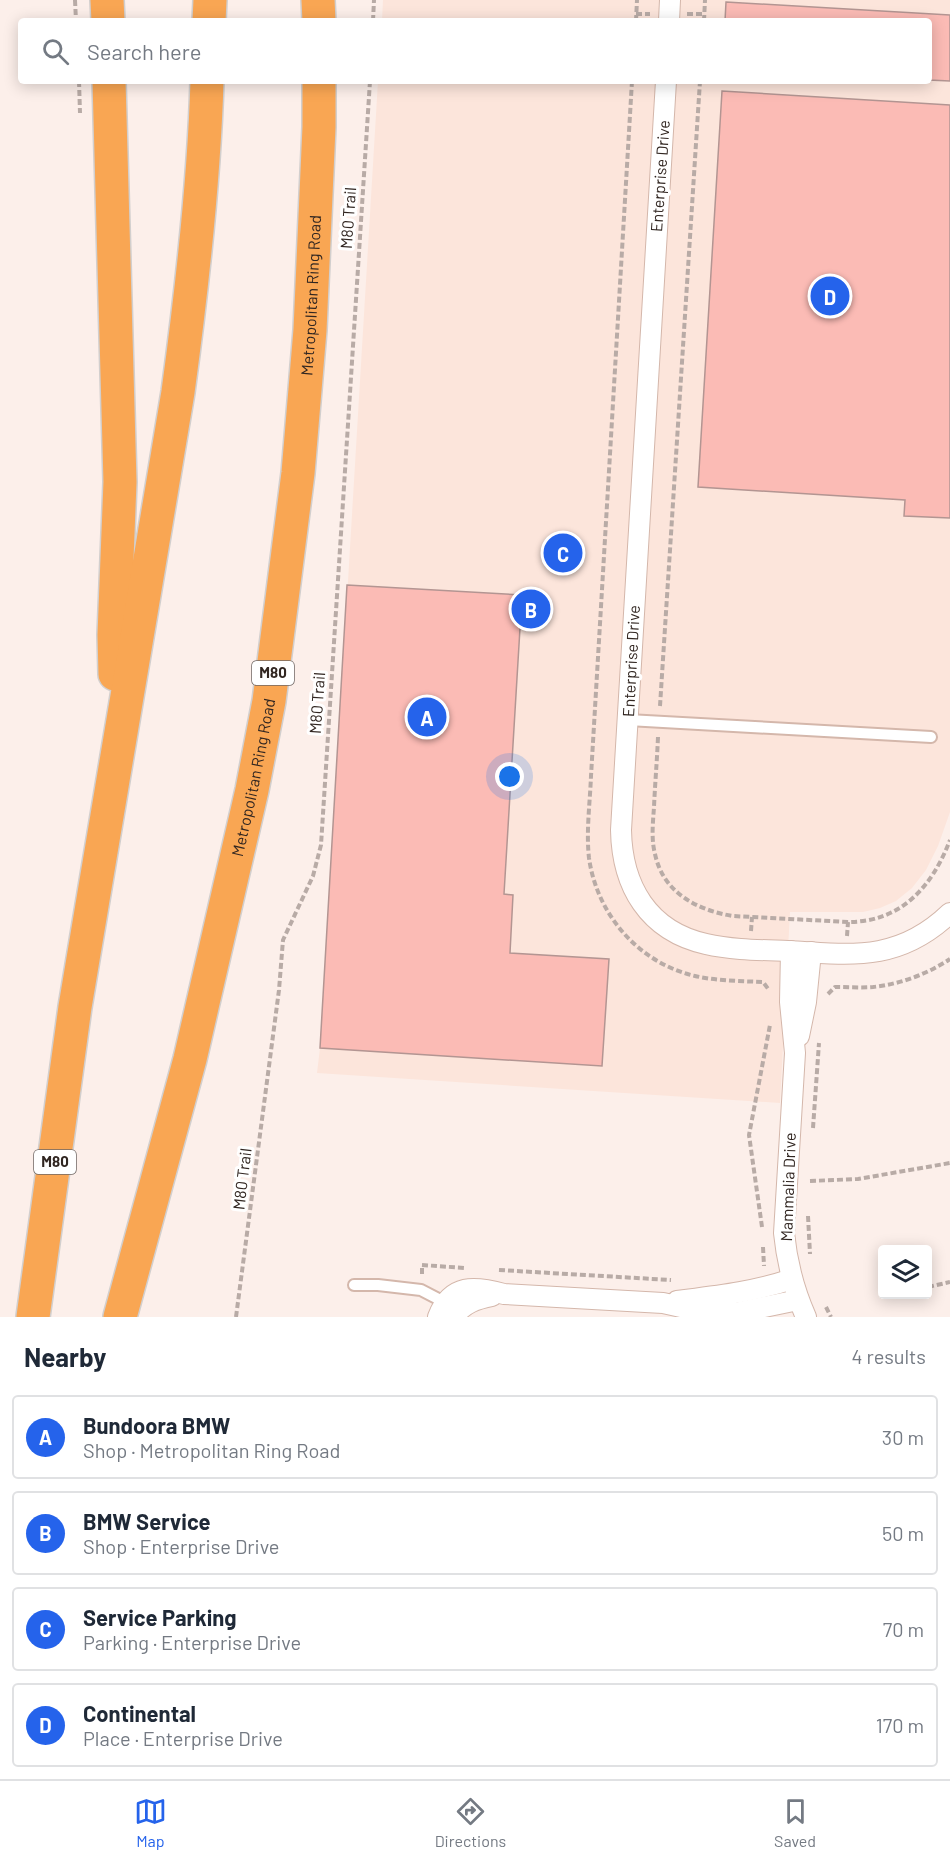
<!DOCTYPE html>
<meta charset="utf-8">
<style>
body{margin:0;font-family:Barlow,sans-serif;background:#f6f6f7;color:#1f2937}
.controls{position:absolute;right:18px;bottom:18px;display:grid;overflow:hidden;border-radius:6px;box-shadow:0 3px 15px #0003}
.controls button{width:54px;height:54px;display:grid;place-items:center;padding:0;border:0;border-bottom:2px solid #e0e1e3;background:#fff;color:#1f2937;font:30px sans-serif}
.you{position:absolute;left:510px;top:777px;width:21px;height:21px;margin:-15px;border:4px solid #fff;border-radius:50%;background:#1a73e8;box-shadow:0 0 0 9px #1a73e833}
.badge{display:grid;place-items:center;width:39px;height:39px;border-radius:50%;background:#2563eb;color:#fff;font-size:20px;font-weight:700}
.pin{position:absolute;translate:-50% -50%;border:3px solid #fff;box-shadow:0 2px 6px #0006}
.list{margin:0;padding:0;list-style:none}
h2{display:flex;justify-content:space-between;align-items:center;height:78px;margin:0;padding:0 24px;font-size:26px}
h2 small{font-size:20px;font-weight:400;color:#747a83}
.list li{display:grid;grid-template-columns:39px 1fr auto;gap:18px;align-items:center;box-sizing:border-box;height:84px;margin:0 12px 12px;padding:0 12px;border:2px solid #e0e1e3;border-radius:6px}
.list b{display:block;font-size:22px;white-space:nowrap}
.list p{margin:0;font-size:20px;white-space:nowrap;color:#747a83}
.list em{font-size:20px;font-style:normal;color:#747a83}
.icon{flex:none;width:33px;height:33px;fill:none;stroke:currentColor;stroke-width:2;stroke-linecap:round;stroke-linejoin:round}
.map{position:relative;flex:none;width:950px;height:1317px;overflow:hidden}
.search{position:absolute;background:#fff;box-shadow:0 3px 15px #0003;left:18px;right:18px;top:18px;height:66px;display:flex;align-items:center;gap:15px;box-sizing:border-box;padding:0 21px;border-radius:6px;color:#747a83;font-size:22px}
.sheet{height:462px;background:#fff}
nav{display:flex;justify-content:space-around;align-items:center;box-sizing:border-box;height:84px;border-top:2px solid #e0e1e3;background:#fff;font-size:16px;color:#747a83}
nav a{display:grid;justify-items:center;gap:3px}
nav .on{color:#2563eb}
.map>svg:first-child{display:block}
.built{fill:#fce5db}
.building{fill:#fbbbb5;stroke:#b39592;stroke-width:1.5}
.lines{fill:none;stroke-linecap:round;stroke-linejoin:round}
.service-casing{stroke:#d4b7ab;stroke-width:14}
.minor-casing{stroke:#d4b7ab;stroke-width:22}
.motorway-casing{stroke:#d2cfce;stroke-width:36}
.path{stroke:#b8aba6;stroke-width:4;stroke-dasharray:6 3;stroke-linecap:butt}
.service{stroke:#fff;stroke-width:10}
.minor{stroke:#fff;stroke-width:20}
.motorway{stroke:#f9a653;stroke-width:33}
.labels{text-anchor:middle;stroke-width:6;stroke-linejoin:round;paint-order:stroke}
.shield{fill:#fff;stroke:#6f6764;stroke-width:1.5}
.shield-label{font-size:15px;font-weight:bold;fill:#312621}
.street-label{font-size:16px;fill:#312621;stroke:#fff}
</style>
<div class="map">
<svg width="950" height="1317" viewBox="0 0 950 1317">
<rect width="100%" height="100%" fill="#fcefea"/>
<polygon class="built" points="383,0 950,0 950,812 938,846 926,870 912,888 896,901 880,908 863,912 790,912 780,1103 317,1073 320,1048 378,81 929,81 929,21 382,21"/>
<g class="building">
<polygon points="726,2 950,15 950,81 929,80 929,21 725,21"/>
<polygon points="722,91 950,105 950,518 904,516 905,500 698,487"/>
<polygon points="347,585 522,595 504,894 513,895 510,953 609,959 602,1066 320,1048"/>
</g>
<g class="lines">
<defs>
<g id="service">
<polyline points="628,720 931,737"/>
<polyline points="354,1285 378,1285 421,1290 448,1304"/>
</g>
<g id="minor">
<polyline points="669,21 670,0"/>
<path d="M666,81L621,830C622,886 648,931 706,944C732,950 761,950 788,951C852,955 899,962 950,913"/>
<path d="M791,951L790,1002L795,1053L784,1233C787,1263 794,1290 806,1317"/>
<polyline points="799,1036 806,1002 811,952"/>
<path d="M677,1301C716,1296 754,1292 792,1279"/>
<path d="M438,1317C451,1283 475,1286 504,1294L663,1303L708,1313H735L798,1300"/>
<path d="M454,1317C463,1303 477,1299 492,1296"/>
</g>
<g id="motorway">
<polyline points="107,0 108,21"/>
<polyline points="318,0 319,21"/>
<polyline points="209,21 210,0"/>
<polyline points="109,81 120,482 114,635 115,674"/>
<path d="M33,1317L75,1007L178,392C192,289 204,185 207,81"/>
<path id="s1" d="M120,1317L190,1059L252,790L269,701L298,473L310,330L319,127V81"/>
</g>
</defs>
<use href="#service" class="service-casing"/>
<use href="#minor" class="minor-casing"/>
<use href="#motorway" class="motorway-casing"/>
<g class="path">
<polyline points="75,0 76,21"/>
<polyline points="636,14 650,14"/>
<polyline points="687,14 704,14"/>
<polyline points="373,21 374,0"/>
<polyline points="636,21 637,0"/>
<polyline points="704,21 705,0"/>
<polyline points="79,81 80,113"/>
<path d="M632,81L591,776C590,803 586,831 589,858C597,915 639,963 695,976C717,981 741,981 763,982L769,990"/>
<polyline points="660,706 700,81"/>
<path d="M658,737C657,761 655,784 654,807C653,822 651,839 655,854C663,892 696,910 733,916L848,922C901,922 932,887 950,840"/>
<polyline points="751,931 752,917"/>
<polyline points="847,936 848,922"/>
<path d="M828,994L835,987C848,987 861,988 873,987C901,984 927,974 950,959"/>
<polyline points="813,1128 819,1043"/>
<polyline points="810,1181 858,1179 950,1163"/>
<polyline points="808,1216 810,1254"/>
<polyline points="762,1227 749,1135 770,1025"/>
<polyline points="763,1247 764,1266"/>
<polyline points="499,1270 671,1280"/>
<polyline points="422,1274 422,1265 465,1268"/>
<polyline points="928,1287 950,1282"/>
<polyline points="879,1295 882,1294"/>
<polyline points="826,1307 831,1317"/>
<polyline points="236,1317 279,990 283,940 313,876 321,845 370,81"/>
</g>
<use href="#service" class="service"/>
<use href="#minor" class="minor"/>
<use href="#motorway" class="motorway"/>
</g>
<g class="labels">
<g class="shield">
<rect x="252" y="661" width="42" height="24" rx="4.5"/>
<rect x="34" y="1150" width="42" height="24" rx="4.5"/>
</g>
<g class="shield-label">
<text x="273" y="678">M80</text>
<text x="55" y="1167">M80</text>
</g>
<g class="street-label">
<text transform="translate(660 176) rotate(-86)" y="6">Enterprise Drive</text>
<text transform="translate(348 218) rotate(-86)" y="6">M80 Trail</text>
<text dy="6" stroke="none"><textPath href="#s1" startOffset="1042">Metropolitan Ring Road</textPath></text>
<text transform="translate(631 661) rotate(-87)" y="6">Enterprise Drive</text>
<text transform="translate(317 703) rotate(-86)" y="6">M80 Trail</text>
<text dy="6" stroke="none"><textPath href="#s1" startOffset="556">Metropolitan Ring Road</textPath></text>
<text transform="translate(242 1179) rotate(-83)" y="6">M80 Trail</text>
<text transform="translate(788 1187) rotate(-88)" y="6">Mammalia Drive</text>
</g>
</g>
</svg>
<div class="controls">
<button><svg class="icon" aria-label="layers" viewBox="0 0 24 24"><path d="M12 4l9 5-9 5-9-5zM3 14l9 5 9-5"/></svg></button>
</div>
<div class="you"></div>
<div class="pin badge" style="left:427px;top:717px">A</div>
<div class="pin badge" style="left:531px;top:609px">B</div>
<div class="pin badge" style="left:563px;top:553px">C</div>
<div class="pin badge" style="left:830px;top:296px">D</div>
<div class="search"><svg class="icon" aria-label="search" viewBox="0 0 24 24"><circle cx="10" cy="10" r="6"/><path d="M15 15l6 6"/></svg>Search here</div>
</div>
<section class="sheet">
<h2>Nearby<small>4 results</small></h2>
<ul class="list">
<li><span class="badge">A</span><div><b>Bundoora BMW</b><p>Shop · Metropolitan Ring Road</p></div><em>30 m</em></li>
<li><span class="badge">B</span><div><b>BMW Service</b><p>Shop · Enterprise Drive</p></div><em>50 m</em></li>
<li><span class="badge">C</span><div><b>Service Parking</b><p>Parking · Enterprise Drive</p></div><em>70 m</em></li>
<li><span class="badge">D</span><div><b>Continental</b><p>Place · Enterprise Drive</p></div><em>170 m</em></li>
</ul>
</section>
<nav>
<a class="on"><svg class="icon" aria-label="map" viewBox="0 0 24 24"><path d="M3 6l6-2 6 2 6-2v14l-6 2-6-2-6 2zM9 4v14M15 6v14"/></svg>Map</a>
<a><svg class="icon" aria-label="directions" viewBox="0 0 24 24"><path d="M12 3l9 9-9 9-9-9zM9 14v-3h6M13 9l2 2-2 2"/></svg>Directions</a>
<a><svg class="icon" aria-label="saved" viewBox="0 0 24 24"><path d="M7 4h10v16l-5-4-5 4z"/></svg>Saved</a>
</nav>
